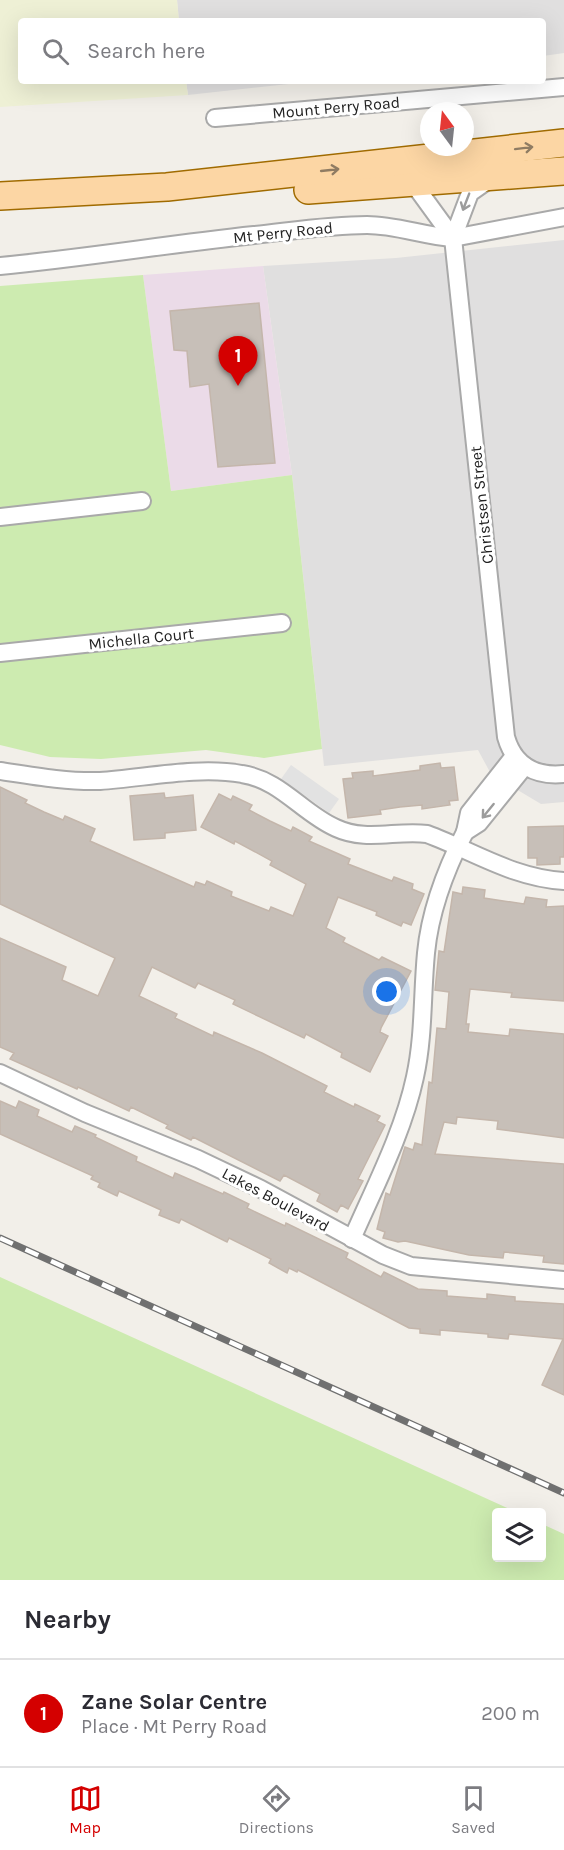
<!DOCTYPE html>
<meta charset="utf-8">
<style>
body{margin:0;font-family:Karla,sans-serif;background:#f7f7f7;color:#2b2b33}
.controls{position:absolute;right:18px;bottom:18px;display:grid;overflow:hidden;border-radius:6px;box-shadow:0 6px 24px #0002}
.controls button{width:54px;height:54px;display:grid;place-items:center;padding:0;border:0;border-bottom:2px solid #e1e1e2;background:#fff;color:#2b2b33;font:30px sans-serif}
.compass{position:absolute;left:420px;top:102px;width:54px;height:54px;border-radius:50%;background:#fff;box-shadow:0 6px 24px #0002;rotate:345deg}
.you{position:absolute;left:387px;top:992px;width:21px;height:21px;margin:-15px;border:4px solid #fff;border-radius:50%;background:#1a73e8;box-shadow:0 0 0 9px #1a73e833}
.badge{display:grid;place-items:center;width:39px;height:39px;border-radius:50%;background:#d40000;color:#fff;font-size:20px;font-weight:700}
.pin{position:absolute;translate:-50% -50px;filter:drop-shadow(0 2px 3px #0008)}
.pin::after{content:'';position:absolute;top:32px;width:21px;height:18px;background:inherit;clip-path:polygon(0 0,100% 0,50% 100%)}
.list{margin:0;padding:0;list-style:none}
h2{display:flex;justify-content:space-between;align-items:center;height:78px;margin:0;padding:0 24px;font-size:26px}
h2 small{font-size:20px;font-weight:400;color:#7c7c81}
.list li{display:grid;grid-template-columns:39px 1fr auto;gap:18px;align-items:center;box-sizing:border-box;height:108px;padding:0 24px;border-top:2px solid #e1e1e2}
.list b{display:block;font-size:22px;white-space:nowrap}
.list p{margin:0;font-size:20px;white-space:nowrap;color:#7c7c81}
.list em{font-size:20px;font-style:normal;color:#7c7c81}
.icon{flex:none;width:33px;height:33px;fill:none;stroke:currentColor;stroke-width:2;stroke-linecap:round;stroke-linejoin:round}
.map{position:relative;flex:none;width:564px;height:1580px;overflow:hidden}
.search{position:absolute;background:#fff;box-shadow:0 6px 24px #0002;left:18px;right:18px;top:18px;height:66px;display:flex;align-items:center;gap:15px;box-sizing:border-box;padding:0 21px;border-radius:6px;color:#7c7c81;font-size:22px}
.sheet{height:186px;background:#fff}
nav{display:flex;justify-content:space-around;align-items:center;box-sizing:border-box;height:84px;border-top:2px solid #e1e1e2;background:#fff;font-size:16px;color:#7c7c81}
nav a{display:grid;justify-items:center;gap:3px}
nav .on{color:#d40000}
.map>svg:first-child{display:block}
.residential{fill:#e0dfdf}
.industrial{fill:#ebdbe8}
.farmland{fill:#eef0d5}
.grass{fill:#cdebb0}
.parking{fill:#e2e2e2}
.building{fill:#c7bfb8;stroke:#c4b6ab;stroke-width:1.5}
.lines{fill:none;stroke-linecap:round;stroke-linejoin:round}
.street-casing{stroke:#a9a9a9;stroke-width:20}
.primary-casing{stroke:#a06b00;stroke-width:30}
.street{stroke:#fff;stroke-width:16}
.primary{stroke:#fcd6a4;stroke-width:27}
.rail-casing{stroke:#707070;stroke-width:7}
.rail{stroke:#fff;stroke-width:4.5;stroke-dasharray:14;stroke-linecap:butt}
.oneway{stroke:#8f7c63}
.oneway2{stroke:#9c9c9c}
.labels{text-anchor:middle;stroke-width:6;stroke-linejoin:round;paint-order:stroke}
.street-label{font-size:16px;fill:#222;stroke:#fff}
</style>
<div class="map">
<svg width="564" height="1580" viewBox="0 0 564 1580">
<rect width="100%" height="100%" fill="#f2efe9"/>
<g class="residential">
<polygon points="177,0 564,0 564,53 543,56 543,21 179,21"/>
<polygon points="186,81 316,81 188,95"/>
<polygon points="564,240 564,802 541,804 491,774 478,750 324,766 292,475 263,266 396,258"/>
</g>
<polygon class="industrial" points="263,266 292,475 171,491 143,275"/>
<polygon class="farmland" points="0,0 177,0 179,21 21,21 21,81 186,81 188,95 0,107"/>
<g class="grass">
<polygon points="143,275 171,491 292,475 322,749 264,758 206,750 101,759 50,757 0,745 0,286"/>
<polygon points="0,1277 516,1512 496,1512 496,1558 542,1558 542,1524 564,1534 564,1580 0,1580"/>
</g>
<polygon class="parking" points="291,765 339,799 329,813 281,779"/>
<g class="building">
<polygon points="259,303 275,463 218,467 209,384 190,387 187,351 174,350 170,311"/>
<polygon points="440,763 441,768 454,767 458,800 449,801 450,805 422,809 422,805 400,807 380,810 381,814 348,818 343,779 353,778 352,773 373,771 373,776 420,770 420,766"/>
<polygon points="0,787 27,800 25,803 44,812 63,820 65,816 95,829 90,841 194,887 196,882 205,885 207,881 232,892 231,896 269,911 271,907 293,916 306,884 270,865 272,861 235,841 234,844 201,827 219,794 231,800 233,796 252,805 249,810 270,821 291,831 293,827 312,837 309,841 350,859 348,864 392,881 394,877 413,884 412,889 424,894 411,925 403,922 401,926 376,915 377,912 338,897 326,928 345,938 343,942 379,960 382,957 411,971 381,1028 380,1032 388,1036 370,1072 341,1057 342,1053 306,1034 304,1038 233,1004 235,1000 198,983 195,988 152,967 139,996 177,1014 175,1018 213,1036 214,1032 262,1053 327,1086 324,1092 354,1107 355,1104 380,1116 377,1121 385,1125 358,1179 363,1181 348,1209 341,1205 337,1212 317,1201 320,1194 284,1175 280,1181 193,1137 191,1140 166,1128 168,1125 131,1107 129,1111 78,1087 77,1089 10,1059 14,1053 0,1047 0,938 66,967 62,980 98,996 115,958 0,904"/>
<polygon points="164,793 165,798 193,795 196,830 165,833 165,838 134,840 130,796"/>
<polygon points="564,826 564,857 560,857 560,864 537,865 537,858 528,858 528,827"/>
<polygon points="463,887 485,890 484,898 524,904 526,897 547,900 546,907 564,906 564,1001 511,997 512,993 470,989 466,1024 469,1024 468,1032 509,1036 510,1029 564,1034 564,1138 497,1129 498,1121 457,1117 456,1124 444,1122 435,1154 564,1164 564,1264 543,1262 544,1256 504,1252 503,1258 469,1255 405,1241 398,1242 383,1238 385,1232 377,1229 386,1193 390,1195 405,1147 413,1150 415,1143 422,1145 429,1082 432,1083 437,1028 446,1029 449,992 435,990 439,951 444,952 453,892 462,894"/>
<polygon points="0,1101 16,1108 19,1101 39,1110 37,1116 72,1132 75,1126 96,1135 95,1137 137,1157 136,1161 173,1178 175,1173 223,1194 224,1192 249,1204 247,1208 285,1226 286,1223 348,1253 346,1258 381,1277 384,1272 418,1289 447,1291 447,1296 487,1299 487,1294 515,1297 515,1301 564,1304 564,1395 542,1385 563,1339 509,1334 508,1339 488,1337 488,1334 440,1330 440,1335 420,1333 420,1329 409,1328 298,1270 297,1272 289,1268 287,1273 269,1263 271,1259 229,1238 227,1242 181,1219 179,1223 159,1215 161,1210 119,1191 117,1196 98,1187 100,1183 91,1179 93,1176 0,1134"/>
</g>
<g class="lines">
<defs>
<g id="street">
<polyline points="215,118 564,87"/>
<path d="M490,179L470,193L453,238L506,737C514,765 535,777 564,774"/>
<polyline points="413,183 453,238"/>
<path d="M0,266C85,258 169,244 254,235C292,231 329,225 367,225C396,225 424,236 453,238L564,217"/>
<polyline points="0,517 142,501"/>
<polyline points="0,653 282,623"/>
<polyline points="514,756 469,813 465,832 479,823 525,766"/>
<path d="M0,771C33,776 67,782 100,781C145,778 198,766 242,774C281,780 302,813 336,828C366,842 396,830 427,834C473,851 513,878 564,881"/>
<polyline points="0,1073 85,1113 198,1159 261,1189 383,1255 411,1266 564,1280"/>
<path d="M352,1239C375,1186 403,1133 415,1077C424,1036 422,995 426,953C430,911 446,869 465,832"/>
</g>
<g id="primary">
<polyline points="308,190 564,171"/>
<polyline points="0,196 167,187 564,143"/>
</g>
</defs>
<use href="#street" class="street-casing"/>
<use href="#primary" class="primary-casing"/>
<use href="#street" class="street"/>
<use href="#primary" class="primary"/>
<defs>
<polyline id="rail" points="0,1238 564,1493"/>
</defs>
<use href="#rail" class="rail-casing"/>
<use href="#rail" class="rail"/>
</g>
<defs><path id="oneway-shaft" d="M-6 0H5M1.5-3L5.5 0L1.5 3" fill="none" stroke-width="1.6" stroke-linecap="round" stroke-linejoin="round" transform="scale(1.5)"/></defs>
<g class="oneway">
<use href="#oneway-shaft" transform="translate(524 148) rotate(-7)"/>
<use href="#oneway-shaft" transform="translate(330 170) rotate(-6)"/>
</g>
<g class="oneway2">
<use href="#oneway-shaft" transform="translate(466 202) rotate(111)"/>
<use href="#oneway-shaft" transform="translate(488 811) rotate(129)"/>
</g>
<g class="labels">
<g class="street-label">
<text transform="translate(336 107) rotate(-5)" y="6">Mount Perry Road</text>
<text transform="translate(283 232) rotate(-6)" y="6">Mt Perry Road</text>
<text transform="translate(481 505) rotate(-96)" y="6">Christsen Street</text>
<text transform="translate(141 638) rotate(-6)" y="6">Michella Court</text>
<text transform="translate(276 1199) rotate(28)" y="6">Lakes Boulevard</text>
</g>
</g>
</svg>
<div class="controls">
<button><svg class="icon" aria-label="layers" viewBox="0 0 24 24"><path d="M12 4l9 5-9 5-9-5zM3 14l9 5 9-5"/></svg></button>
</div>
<svg class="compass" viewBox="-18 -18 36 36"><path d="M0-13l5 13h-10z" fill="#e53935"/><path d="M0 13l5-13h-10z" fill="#7c7c81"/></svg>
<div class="you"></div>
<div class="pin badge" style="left:238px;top:386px">1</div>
<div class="search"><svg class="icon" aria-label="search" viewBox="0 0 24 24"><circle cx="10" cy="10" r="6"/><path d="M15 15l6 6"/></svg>Search here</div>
</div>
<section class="sheet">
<h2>Nearby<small></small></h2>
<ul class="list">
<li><span class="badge">1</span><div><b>Zane Solar Centre</b><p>Place · Mt Perry Road</p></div><em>200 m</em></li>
</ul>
</section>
<nav>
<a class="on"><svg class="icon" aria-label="map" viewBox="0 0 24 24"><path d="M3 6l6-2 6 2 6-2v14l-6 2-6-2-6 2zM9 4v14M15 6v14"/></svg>Map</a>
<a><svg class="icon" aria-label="directions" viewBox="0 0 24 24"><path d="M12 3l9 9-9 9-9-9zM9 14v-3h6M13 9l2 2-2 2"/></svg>Directions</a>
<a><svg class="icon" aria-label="saved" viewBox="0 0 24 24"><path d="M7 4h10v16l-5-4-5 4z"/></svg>Saved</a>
</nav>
